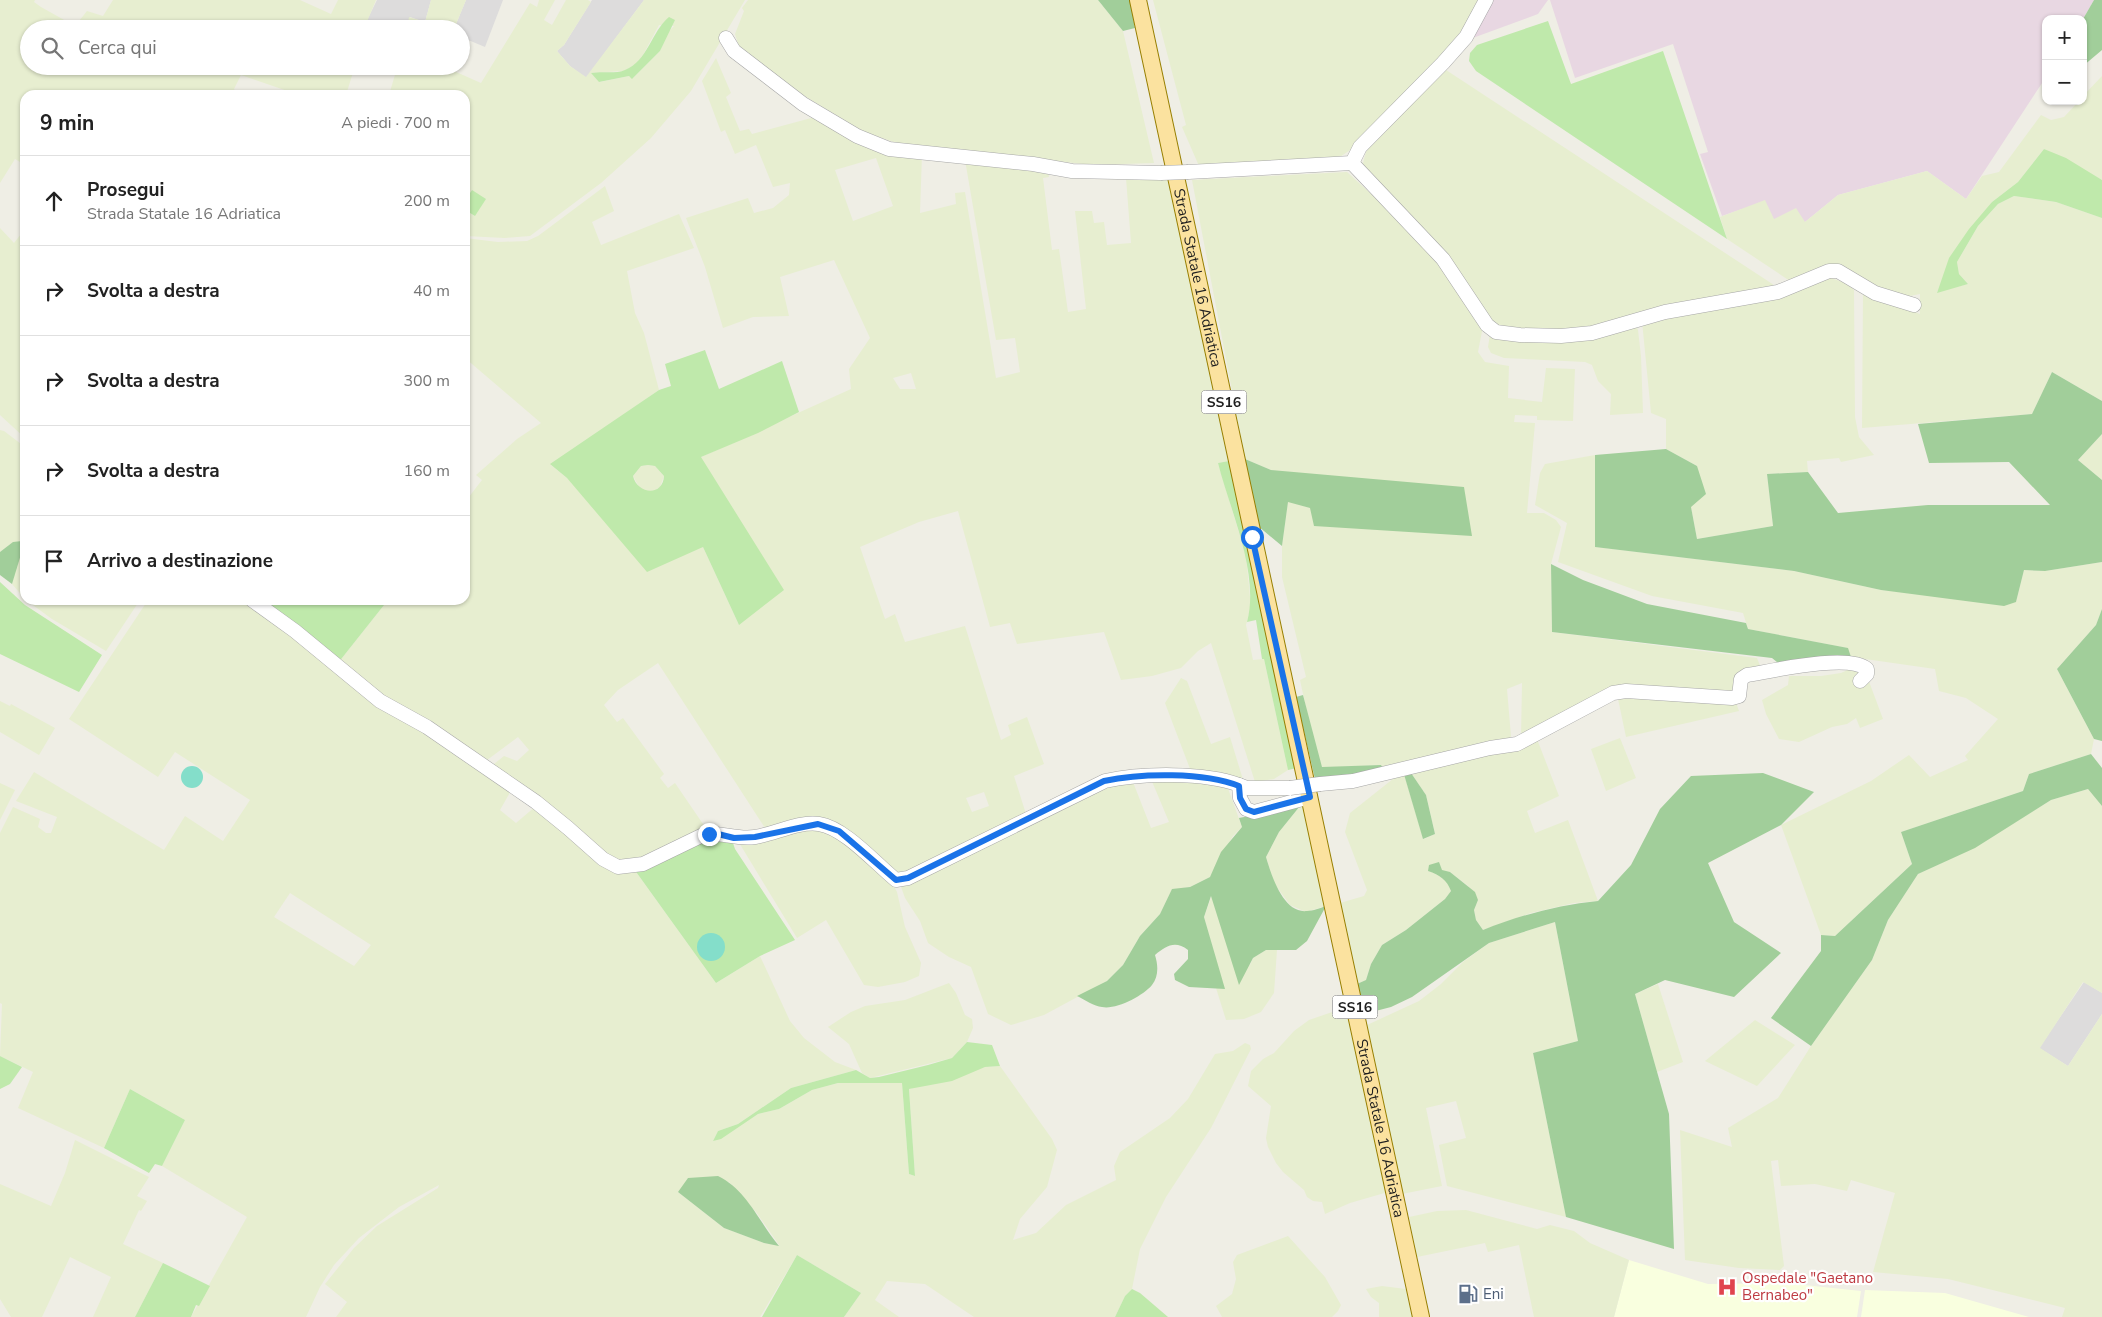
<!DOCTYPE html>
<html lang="it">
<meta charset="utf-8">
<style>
body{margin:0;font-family:"Nunito Sans",sans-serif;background:#f6f6f6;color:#222}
.controls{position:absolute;right:15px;top:15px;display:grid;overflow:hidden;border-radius:10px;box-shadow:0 1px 4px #0004}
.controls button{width:45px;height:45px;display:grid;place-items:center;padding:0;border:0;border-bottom:1px solid #e0e0e0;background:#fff;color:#222;font:25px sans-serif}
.stop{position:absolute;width:15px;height:15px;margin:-11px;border:4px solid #1a73e8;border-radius:50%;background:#fff}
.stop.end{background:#1a73e8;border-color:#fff;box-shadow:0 1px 5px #0008}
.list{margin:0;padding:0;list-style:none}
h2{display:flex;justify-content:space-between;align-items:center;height:65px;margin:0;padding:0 20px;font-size:21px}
h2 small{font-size:16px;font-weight:400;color:#767676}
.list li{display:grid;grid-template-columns:32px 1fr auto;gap:15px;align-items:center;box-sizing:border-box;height:90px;padding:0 20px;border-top:1px solid #e0e0e0}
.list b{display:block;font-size:19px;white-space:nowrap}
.list p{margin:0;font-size:16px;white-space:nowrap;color:#767676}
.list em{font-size:16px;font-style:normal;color:#767676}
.icon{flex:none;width:28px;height:28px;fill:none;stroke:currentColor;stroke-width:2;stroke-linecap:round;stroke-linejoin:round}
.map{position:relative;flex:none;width:2102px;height:1317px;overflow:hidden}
.search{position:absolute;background:#fff;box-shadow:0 1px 4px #0004;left:20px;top:20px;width:450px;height:55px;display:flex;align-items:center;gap:12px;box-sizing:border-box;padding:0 18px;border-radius:28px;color:#767676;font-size:19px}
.panel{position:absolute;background:#fff;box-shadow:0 1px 4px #0004;left:20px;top:90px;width:450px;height:515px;border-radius:15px}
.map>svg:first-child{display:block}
.residential{fill:#dddcdc}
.industrial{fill:#e8d7e2}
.education{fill:#f9ffdf}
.farmland{fill:#e7eed0;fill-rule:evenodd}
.grass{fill:#bfe9ab;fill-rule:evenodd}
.forest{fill:#a1ce9a}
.pitch{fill:#84deca}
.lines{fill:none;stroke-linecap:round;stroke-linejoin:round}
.minor-casing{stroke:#a6a6a6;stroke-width:15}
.major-casing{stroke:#977f02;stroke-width:18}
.minor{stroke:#fff;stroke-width:14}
.major{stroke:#fbe29f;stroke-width:16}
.minor-bridge-casing{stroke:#a6a6a6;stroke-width:15;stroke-linecap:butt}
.minor-bridge{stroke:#fff;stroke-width:14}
.route{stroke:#1a73e8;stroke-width:6}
.labels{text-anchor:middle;stroke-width:4.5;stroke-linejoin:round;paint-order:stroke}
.shield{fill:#fff;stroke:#626262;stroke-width:1}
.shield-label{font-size:14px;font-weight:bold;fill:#1f1f1f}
.street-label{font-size:15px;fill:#1f1f1f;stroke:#fff}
.health-label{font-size:15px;fill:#be3a42;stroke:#fff;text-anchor:start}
.service-label{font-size:15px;fill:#4e5e75;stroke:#fff;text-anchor:start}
</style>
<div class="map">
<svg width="2102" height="1317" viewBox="0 0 2102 1317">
<rect width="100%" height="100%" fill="#efeee5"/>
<g class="residential">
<polygon points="377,0 431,0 425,22 410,17 407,29 392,29 379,23 375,29 363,28"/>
<polygon points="466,0 503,0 485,47 461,37 461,29 454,29"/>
<polygon points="592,0 644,0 586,78 570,66 557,51 564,45"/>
<polygon points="2084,982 2102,993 2102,1014 2068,1066 2039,1048"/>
</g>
<g class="industrial">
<polygon points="1492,0 1548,0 1538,14 1470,39"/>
<polygon points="1550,0 2094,0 2083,19 2046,19 2046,77 1966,199 1927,171 1838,195 1805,222 1774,219 1742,209 1722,216 1700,154 1708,152 1673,44 1575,78"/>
</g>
<g class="education">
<polygon points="1629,1260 1708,1284 1785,1283 1861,1291 1857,1317 1614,1317"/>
<polygon points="1865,1290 1945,1293 2029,1317 1861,1317"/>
</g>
<g class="farmland">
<polygon points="0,0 35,0 34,2 41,7 75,26 87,11 103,16 113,0 300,0 331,14 338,0 376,0 364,29 29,29 29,66 355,66 346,95 299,95 241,75 234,89 238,95 25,95 25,165 15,159 0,183"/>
<polygon points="431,0 466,0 454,29 407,29 409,17 425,22"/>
<path d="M539,0H555L544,20L552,25L566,0H588L591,2L564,45L557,51L570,66L586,77L644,0H745L691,91L651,138L601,183L530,236L505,238L465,236V210L475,216L472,190L465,200V95H389L397,68L390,66H447V68L481,83L530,3L537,7ZM659,25L674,26L667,33L660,51L633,78L629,76L600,82L591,73L624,71L636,64L643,55Z"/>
<polygon points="748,0 1098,0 1123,31 1154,163 1092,165 897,143 864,132 803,95 739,47 735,34 744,11 742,8"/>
<polygon points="1153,0 1483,0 1451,48 1356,146 1337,159 1199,166 1182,127 1186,125"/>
<path d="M716,58L731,93L726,97L740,131L749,129L752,134L815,117L851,141L886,155L922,154L920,213L956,204L955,193L965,192L996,378L1020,372L1015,338L996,340L965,160L1047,168L1049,177L1043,178L1052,250L1059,249L1068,312L1086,309L1075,211H1092L1094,223L1104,222L1107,245L1131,243L1126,178L1168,177L1229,461L1218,463L1246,556L1251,607L1246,625L1253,660L1264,659L1288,770L1274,779L1255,782L1211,643L1198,651L1181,668L1152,676L1121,680L1104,632L1017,644L1010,623L990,627L958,511L919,522L860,547L885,619L895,614L905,642L965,626L1001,740L1011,735L1008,725L1027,717L1044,764L1014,776L1026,814L917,871L894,873L820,821L767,831L658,663L618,690L604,705L617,722L623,718L664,774L660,778L668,788L675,783L703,824L704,830L638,863H613L489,768L504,756L517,761L529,750L518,737L483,763L402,711L338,663L388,600H465V502L482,480L476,475L517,439L541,423L465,358V238L498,242L527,241L538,236L605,186L614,211L592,222L601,245L679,214L694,248L627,271L635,313L644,333L659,390L551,465L567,478L703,547L739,625L701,457L851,389L849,369L870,338L834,260L780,277L789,316L753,317L723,328L705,267L686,218L748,198L754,213L773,208L789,195L790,183L773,187L756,145L735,154L725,130L721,132L702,81ZM876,158L893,206L853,221L835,170ZM911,373L916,389H900L893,378ZM984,792L989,806L972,812L966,798Z"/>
<polygon points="1443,68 1777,287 1589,331 1561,333 1493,326 1365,172 1363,163 1367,148"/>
<polygon points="2102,76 2102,180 2044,149 2018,182 1992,202 1937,292 1968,284 1959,274 1957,262 1978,226 1998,204 2014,196 2056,202 2102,218 2102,401 2052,372 2032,414 1862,428 1863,292 1920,314 1920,294 1899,298 1833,267 1793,283 1727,239 1720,217 1765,200 1774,219 1796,208 1805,222 1838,195 1927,171 1966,199 1982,176 1999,172 2041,115 2051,120 2064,117 2079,101 2083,101 2083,96"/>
<polygon points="1347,172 1403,223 1438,262 1483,326 1478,352 1485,362 1509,366 1508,398 1542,402 1546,368 1575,369 1573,421 1537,420 1537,416 1515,415 1514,422 1535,423 1527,513 1544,513 1556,520 1561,527 1551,564 1552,632 1757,658 1761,668 1737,673 1731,693 1615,686 1521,736 1522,683 1507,689 1511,736 1507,743 1384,770 1381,765 1322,768 1311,731 1300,680 1306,677 1282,577 1282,546 1288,501 1310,508 1471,536 1271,470 1245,459 1192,180"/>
<polygon points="0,228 14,243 25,229 25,438 0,415"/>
<polygon points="1831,278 1848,284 1854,290 1855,417 1859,437 1874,455 1841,462 1839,458 1807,461 1808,472 1767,474 1773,526 1697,539 1691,507 1697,466 1666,449 1666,419 1651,413 1642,321"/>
<polygon points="1636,326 1638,330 1641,356 1643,413 1610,415 1611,394 1598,381 1592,365 1585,362 1504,358 1491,353 1488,347 1490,334"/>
<polygon points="0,430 4,431 25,447 25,599 12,584 17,562 6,548 0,552"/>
<polygon points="2102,434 2102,480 2078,460"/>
<polygon points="1595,455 1596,547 1794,571 1881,590 2016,602 2024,570 2045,571 2102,562 2102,609 2096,625 2057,669 2094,739 2091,754 2029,774 2023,791 1901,832 1912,864 1835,936 1821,935 1781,825 1871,781 1909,755 1930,777 1968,760 1965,756 1998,719 1966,698 1939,691 1935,669 1851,657 1847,648 1748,629 1743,613 1652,596 1558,562 1567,523 1535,505 1540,473 1545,464"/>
<polygon points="648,465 655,466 664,476 660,487 654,491 645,491 639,487 633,476 641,466"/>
<polygon points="26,600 140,600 106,651 52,619"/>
<path d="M148,600H250L512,789L500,810L516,823L536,806L583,845L634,869L716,983L760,956L790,1021L804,1038L835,1062L856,1070L791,1088L738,1124L718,1131L713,1141L758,1114L779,1109L812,1090L838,1083H902L909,1174L915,1176L909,1089L985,1067L1000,1066L1052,1139L1057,1150L1047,1187L1020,1219L1013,1240L1036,1233L1066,1205L1116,1180L1114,1166L1120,1152L1170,1118L1188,1099L1215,1054L1233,1051L1245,1043L1250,1045L1251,1049L1211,1128L1166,1197L1140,1249L1132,1289L1125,1296L1115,1317H974L925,1284L887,1281L875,1300L899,1317H844L861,1293L797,1255L760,1317H336L347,1302L325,1284L354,1248L377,1226L438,1188L439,1185L399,1207L359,1238L334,1265L320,1287L306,1317H191L247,1217L162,1166L185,1120L130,1089L104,1148L18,1108L33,1072L0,1056L2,1004L0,1003V833L13,807L40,819L38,827L46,833H51L57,817L16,801L34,772L164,850L185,816L223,841L250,800L175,752L158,777L69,719ZM290,893L371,945L354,966L274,917ZM729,1182L756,1212L779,1245L764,1243L724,1228L678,1192Z"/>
<polygon points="1856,666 1864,668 1883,719 1860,728 1856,718 1847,724 1832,727 1799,742 1779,739 1766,714 1762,700 1788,685 1789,676 1821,676 1841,673"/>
<polygon points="1181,678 1187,681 1211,744 1230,737 1244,783 1192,774 1165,703"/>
<polygon points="1617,694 1735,700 1739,711 1626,737"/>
<polygon points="0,701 10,706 11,704 55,728 39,755 0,732"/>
<polygon points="1620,738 1636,778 1606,791 1591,749"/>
<polygon points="1537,739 1559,796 1527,811 1535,833 1568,820 1598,901 1574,903 1531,913 1483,930 1476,920 1474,910 1478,900 1468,886 1450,872 1428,871 1438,874 1449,884 1451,891 1445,899 1406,930 1382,945 1371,964 1366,980 1357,984 1340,903 1364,896 1367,890 1345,832 1350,813 1403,771 1424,839 1435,834 1426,795 1409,770"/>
<polygon points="1131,777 1151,828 1169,822 1151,779 1226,783 1242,827 1233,836 1210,877 1190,887 1172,890 1160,914 1140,936 1123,965 1107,981 1044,1015 1011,1025 988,1014 971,967 949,957 928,943 920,921 905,898 900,884 1018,824"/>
<polygon points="0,783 15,790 0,820"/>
<polygon points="2088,789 2102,806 2102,993 2083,982 2040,1048 2068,1066 2102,1014 2102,1317 2062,1317 2065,1308 1948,1279 1873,1272 1895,1193 1851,1180 1847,1191 1815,1184 1781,1186 1778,1160 1771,1161 1784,1266 1780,1270 1739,1268 1685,1260 1680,1130 1732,1147 1728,1128 1778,1098 1811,1046 1872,960 1888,920 1918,874 1975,847 2051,800"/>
<polygon points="1304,805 1326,906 1306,912 1290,905 1274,883 1266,857 1279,832 1300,806"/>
<polygon points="806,827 839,836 890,879 897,892 905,927 921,963 919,976 905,982 878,987 864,985 826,920 797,938 738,841"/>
<polygon points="1212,895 1250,965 1253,958 1266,950 1277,950 1274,993 1261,1012 1244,1019 1226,1020 1216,988 1224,989 1204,917"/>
<polygon points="1555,922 1578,1041 1533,1053 1566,1217 1447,1186 1439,1145 1466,1138 1456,1101 1426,1108 1442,1186 1402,1194 1367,1025 1419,1001 1441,984 1463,962 1489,943"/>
<polygon points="949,983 956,993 965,1015 972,1019 973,1028 967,1042 952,1058 870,1078 862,1073 849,1044 828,1027 851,1012 865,1006 905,1000"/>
<polygon points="1658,984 1683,1062 1657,1072 1635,994"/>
<polygon points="1338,1010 1350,1010 1388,1192 1350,1203 1325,1214 1322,1202 1313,1201 1307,1197 1304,1190 1283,1172 1276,1163 1268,1147 1266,1138 1271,1106 1248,1086 1251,1071 1263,1059 1274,1053 1294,1031 1309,1020"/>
<polygon points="1755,1020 1795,1045 1757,1086 1705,1061"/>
<polygon points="75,1140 149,1177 137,1196 147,1201 141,1211 139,1210 123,1244 163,1263 135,1317 93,1317 111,1277 70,1257 42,1317 11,1317 0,1299 0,1184 51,1206 65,1173"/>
<polygon points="1466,1210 1537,1229 1550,1225 1574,1231 1590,1243 1629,1260 1614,1317 1534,1317 1519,1245 1488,1252 1485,1243 1417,1257 1409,1217 1437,1211"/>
<polygon points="1288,1236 1325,1277 1341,1305 1338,1311 1332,1317 1222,1317 1216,1306 1232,1294 1236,1279 1233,1262 1237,1255"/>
<polygon points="1382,1286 1406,1289 1412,1317 1379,1317 1379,1303 1371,1297 1366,1289"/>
</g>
<g class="grass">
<path d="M669,17L675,20L660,51L632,79L629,76L599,82L591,73C601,71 617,74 625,70C648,61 651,32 669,17Z"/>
<polygon points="1548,21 1571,84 1663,51 1727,239 1476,71 1469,61 1470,53 1477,45"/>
<polygon points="2044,149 2066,158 2102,180 2102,218 2056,202 2014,196 1998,204 1978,226 1957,262 1959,274 1968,284 1937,293 1949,258 1969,229 1992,202 2018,182"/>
<polygon points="472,190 486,199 475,216 465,210 465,200"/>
<path d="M705,350L719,389L782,361L799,412L758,433L701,457L784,590L739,625L703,547L647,572L567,478L550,464L659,390L671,386L665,364ZM648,465L655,466L664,476C663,497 637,494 633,476L641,466Z"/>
<path d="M1229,461L1297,768L1288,770L1264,659H1262L1256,620L1247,622C1260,573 1230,511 1218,463Z"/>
<polygon points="0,582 25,605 102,655 79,692 0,654"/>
<polygon points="258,600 388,600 338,663"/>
<polygon points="703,837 732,840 735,849 795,940 760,956 716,983 634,869"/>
<polygon points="967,1042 992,1045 1000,1066 985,1067 952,1081 909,1089 915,1176 909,1174 902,1083 838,1083 812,1090 779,1109 758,1114 721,1139 713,1141 718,1131 738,1124 791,1088 856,1070 870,1078 879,1077 928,1065 952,1058"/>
<polygon points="0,1056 22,1067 10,1084 0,1089"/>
<polygon points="130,1089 185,1120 162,1166 155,1164 149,1173 104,1148"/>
<polygon points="797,1255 861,1293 844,1317 762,1317"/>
<polygon points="163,1263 210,1286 199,1306 196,1305 191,1317 135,1317"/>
<polygon points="1132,1289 1140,1293 1168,1317 1115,1317 1125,1296"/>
</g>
<g class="forest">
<polygon points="1098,0 1130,0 1135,28 1123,31"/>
<polygon points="2094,0 2102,0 2102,50 2083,66 2083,19"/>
<polygon points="2052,372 2102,401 2102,434 2078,460 2102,480 2102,562 2045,571 2024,570 2016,602 2004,606 1881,590 1794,571 1595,547 1595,455 1666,449 1697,466 1706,494 1691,507 1697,539 1773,526 1767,474 1808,472 1838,513 1928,505 2050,505 2009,462 1929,463 1918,424 2032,414"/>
<polygon points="1245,459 1271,470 1464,487 1472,536 1314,526 1310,508 1288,502 1282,546 1258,526"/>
<polygon points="22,541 22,551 12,584 0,575 0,552 13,542"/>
<polygon points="1551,564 1583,580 1647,604 1746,623 1748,629 1848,648 1851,657 1782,666 1772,658 1552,632"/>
<polygon points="2102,609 2102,741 2094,739 2057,669 2096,625"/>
<polygon points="1303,695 1322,767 1381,765 1384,770 1315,779 1296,697"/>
<polygon points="2091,754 2102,768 2102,806 2088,789 2051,800 1975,848 1918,874 1888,920 1872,960 1811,1046 1771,1018 1821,951 1821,935 1835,936 1912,864 1901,832 2023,791 2029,774"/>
<polygon points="1409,770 1426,795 1435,834 1423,839 1403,771"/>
<path d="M1763,773L1814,792L1781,825L1708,863L1734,922L1781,953L1734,997L1665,980L1635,994L1669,1114L1674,1249L1566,1217L1533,1053L1578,1041L1555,922L1489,943L1412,997L1391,1007L1364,1014L1357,984L1366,980L1371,964L1382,945L1406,930L1445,899L1451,891C1447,880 1440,875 1428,871L1429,865L1439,862L1442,870L1450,872L1475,892L1478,900L1474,910L1476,920L1483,930C1520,915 1559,905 1598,901L1631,865L1660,809L1691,776Z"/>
<path d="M1300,806L1279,832L1266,857C1271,874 1283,914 1307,911C1313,911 1320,908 1326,906L1307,941L1296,950H1266L1253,958L1239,985L1211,896L1204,917L1225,989L1189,987L1175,980L1174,974L1188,959V950C1175,940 1166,946 1155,955C1158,965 1159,976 1152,985C1143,996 1116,1010 1102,1007C1094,1006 1085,1000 1077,996L1107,981L1123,965L1140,936L1160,914L1172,889L1190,887L1210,877L1221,852L1242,827L1239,818Z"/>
<path d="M718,1176C747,1190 759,1222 779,1246L764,1243L724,1228L678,1192L688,1178Z"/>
</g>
<g class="pitch">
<circle cx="192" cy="777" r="11"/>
<circle cx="711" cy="947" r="14"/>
</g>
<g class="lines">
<defs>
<g id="minor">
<polyline points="726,38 734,51 803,104 857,136 889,149 1033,164 1072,171 1161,173"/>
<polyline points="1352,163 1443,259 1487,325 1496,332 1520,335 1561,336 1592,333 1665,312 1778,292 1829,271 1838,271 1875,293 1914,305"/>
<polyline points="1188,172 1352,163 1360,147 1443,63 1466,37 1486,0"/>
<path d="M252,600L295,631L380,701L427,727L536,802L568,828L603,859L618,867L643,864L705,834C722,832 737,840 755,837C775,834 798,821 819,824C845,828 875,863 896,880L908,878L1105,781C1141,773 1205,772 1239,785L1240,798L1246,809L1254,812L1310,797"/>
<path d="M1320,784L1353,781L1490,748L1517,744L1613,693L1626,691L1732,698L1739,696L1741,679L1747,675C1772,671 1849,653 1867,669V674L1860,681"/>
<polyline points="1239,785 1247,788 1290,788"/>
</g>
<g id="major">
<path id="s1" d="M1138,0L1421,1317"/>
</g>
</defs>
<use href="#minor" class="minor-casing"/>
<use href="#major" class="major-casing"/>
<use href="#minor" class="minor"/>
<use href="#major" class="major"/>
<defs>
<g id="minor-bridge">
<polyline points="1161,173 1188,172"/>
<polyline points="1290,788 1320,784"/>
</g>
</defs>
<use href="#minor-bridge" class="minor-bridge-casing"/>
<use href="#minor-bridge" class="minor-bridge"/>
</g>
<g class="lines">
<path class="route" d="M709,834L714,833L734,838L755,837L818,824L839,831L896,880L908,878L1104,781C1141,773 1204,772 1239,786L1240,798L1246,809L1254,812L1310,797L1252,537"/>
</g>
<defs>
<symbol id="hospital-bare" viewBox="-9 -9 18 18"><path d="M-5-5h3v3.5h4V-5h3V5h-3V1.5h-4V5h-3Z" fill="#e0444e" stroke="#fff" stroke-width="2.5" paint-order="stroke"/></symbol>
<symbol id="fuel-bare" viewBox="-9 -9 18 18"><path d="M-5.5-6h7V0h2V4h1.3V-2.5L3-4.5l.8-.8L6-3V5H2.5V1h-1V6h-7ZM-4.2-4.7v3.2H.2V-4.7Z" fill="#5c6f8a" stroke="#fff" stroke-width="2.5" paint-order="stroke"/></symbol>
</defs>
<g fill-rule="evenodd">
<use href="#hospital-bare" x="1713" y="1273" width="28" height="28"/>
<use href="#fuel-bare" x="1454" y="1280" width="28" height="28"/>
</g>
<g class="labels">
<g class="shield">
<rect x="1201.5" y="390.5" width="45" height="23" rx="4"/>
<rect x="1332.5" y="995.5" width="45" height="23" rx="4"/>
</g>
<g class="shield-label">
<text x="1224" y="407">SS16</text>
<text x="1355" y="1012">SS16</text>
</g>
<g class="street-label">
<text dy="5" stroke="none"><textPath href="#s1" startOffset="284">Strada Statale 16 Adriatica</textPath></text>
<text dy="5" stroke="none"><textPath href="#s1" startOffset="1154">Strada Statale 16 Adriatica</textPath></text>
</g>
<g class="health-label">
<text x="1742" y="1283">Ospedale "Gaetano<tspan x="1742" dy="17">Bernabeo"</tspan></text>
</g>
<g class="service-label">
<text x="1483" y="1299">Eni</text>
</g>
</g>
</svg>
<div class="controls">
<button>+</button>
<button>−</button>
</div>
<div class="stop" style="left:1252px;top:537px"></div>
<div class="stop end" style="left:709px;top:834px"></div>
<div class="search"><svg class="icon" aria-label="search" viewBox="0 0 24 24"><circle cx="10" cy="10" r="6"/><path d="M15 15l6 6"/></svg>Cerca qui</div>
<section class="panel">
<h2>9 min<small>A piedi · 700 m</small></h2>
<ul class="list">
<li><svg class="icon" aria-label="ahead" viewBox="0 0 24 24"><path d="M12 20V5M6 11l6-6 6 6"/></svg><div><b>Prosegui</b><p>Strada Statale 16 Adriatica</p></div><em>200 m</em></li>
<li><svg class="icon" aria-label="right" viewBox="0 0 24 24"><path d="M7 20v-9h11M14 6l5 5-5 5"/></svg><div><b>Svolta a destra</b></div><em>40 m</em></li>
<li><svg class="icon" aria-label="right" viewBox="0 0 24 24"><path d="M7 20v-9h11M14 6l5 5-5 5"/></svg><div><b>Svolta a destra</b></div><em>300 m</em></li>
<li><svg class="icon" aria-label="right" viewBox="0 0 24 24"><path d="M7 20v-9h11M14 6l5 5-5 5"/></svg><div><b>Svolta a destra</b></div><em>160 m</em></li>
<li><svg class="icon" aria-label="arrive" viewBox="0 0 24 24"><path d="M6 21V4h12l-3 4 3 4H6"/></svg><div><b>Arrivo a destinazione</b></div></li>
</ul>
</section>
</div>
